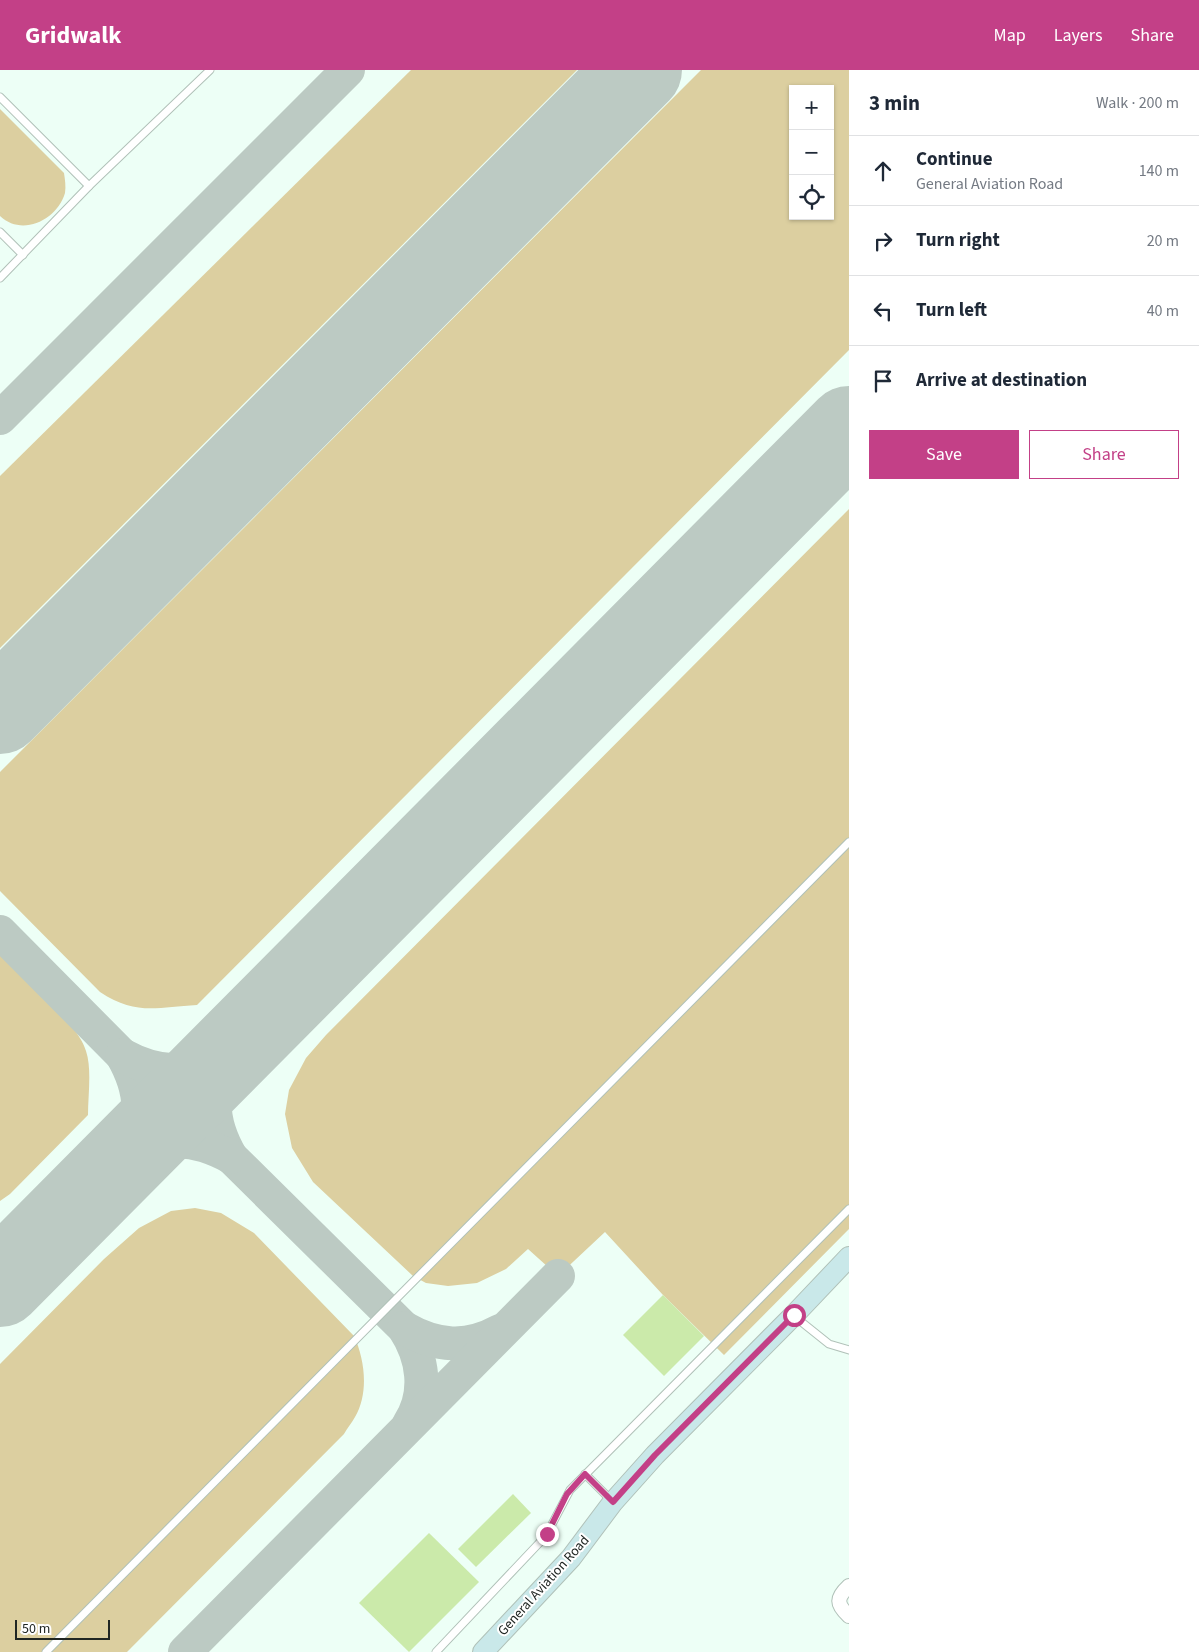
<!DOCTYPE html>
<meta charset="utf-8">
<style>
body{margin:0;font-family:"Source Sans 3",sans-serif;background:#f2f2f3;color:#1f2937}
.controls{position:absolute;right:15px;top:15px;display:grid;overflow:hidden;border-radius:0px;box-shadow:0 1px 4px #0004}
.controls button{width:45px;height:45px;display:grid;place-items:center;padding:0;border:0;border-bottom:1px solid #e0e1e3;background:#fff;color:#1f2937;font:25px sans-serif}
.scale{position:absolute;left:15px;bottom:12px;width:95px;box-sizing:border-box;padding-left:5px;border:2px solid #202623;border-top:0;font-size:14px;line-height:18px;white-space:nowrap;color:#202623;-webkit-text-stroke:4px #fff;paint-order:stroke}
.stop{position:absolute;width:15px;height:15px;margin:-11px;border:4px solid #c34087;border-radius:50%;background:#fff}
.stop.end{background:#c34087;border-color:#fff;box-shadow:0 1px 5px #0008}
.list{margin:0;padding:0;list-style:none}
h2{display:flex;justify-content:space-between;align-items:center;height:65px;margin:0;padding:0 20px;font-size:21px}
h2 small{font-size:16px;font-weight:400;color:#747a83}
.list li{display:grid;grid-template-columns:32px 1fr auto;gap:15px;align-items:center;box-sizing:border-box;height:70px;padding:0 20px;border-top:1px solid #e0e1e3}
.list b{display:block;font-size:19px;white-space:nowrap}
.list p{margin:0;font-size:16px;white-space:nowrap;color:#747a83}
.list em{font-size:16px;font-style:normal;color:#747a83}
.actions{display:flex;gap:10px;padding:15px 20px}
.actions a{flex:1;padding:11px 0;border:1px solid #c34087;border-radius:0px;text-align:center;font-size:18px;color:#c34087}
.actions .main{background:#c34087;color:#fff}
.icon{flex:none;width:28px;height:28px;fill:none;stroke:currentColor;stroke-width:2;stroke-linecap:round;stroke-linejoin:round}
.map{position:relative;flex:none;width:849px;height:1582px;overflow:hidden}
header{display:flex;align-items:center;gap:30px;box-sizing:border-box;height:70px;padding:0 25px;background:#c34087;color:#fff}
header strong{font-size:24px}
nav{display:flex;gap:28px;margin-inline-start:auto;font-size:18px}
main{display:flex}
aside{flex:1;background:#fff}
.map>svg:first-child{display:block}
.green{fill:#dccfa0;fill-rule:evenodd}
.lines{fill:none;stroke-linecap:round;stroke-linejoin:round}
.taxiway{stroke:#bccac3;stroke-width:34}
.runway{stroke:#bccac3;stroke-width:86}
.building{fill:#cbeaaa}
.lane-casing{stroke:#b0c1b8;stroke-width:9}
.street-casing{stroke:#b0c1b8;stroke-width:16}
.secondary-casing{stroke:#b0c1b8;stroke-width:22}
.lane{stroke:#fff;stroke-width:7}
.street{stroke:#fff;stroke-width:14}
.secondary{stroke:#c9e8e9;stroke-width:20}
.route{stroke:#c34087;stroke-width:6}
.labels{text-anchor:middle;stroke-width:4;stroke-linejoin:round;paint-order:stroke}
.street-label{font-size:14px;fill:#202623;stroke:#fff}
</style>
<header>
<strong>Gridwalk</strong>
<nav><a>Map</a><a>Layers</a><a>Share</a></nav>
</header>
<main>
<div class="map">
<svg width="849" height="1582" viewBox="0 0 849 1582">
<rect width="100%" height="100%" fill="#edfff6"/>
<g class="green">
<polygon points="411,0 577,0 0,578 0,406"/>
<path d="M701,0H849V280L197,935C157,937 136,946 100,922L0,821V702ZM793,19H830V146H793Z"/>
<path d="M0,39L64,103C65,110 66,116 65,123C57,150 22,167 0,146Z"/>
<polygon points="849,439 849,1159 724,1285 663,1225 605,1162 558,1206 528,1179 506,1199 477,1213 448,1216 426,1213 413,1206 313,1112 292,1078 285,1044 289,1020 306,988 326,965"/>
<path d="M0,884L72,956C77,964 83,971 86,981C92,999 88,1025 88,1045L10,1124L0,1131Z"/>
<path d="M195,1138L221,1143L254,1163L354,1266C365,1290 369,1323 355,1347C352,1353 347,1358 344,1364L127,1582H0V1294L104,1189L139,1158L171,1141Z"/>
</g>
<g class="lines">
<g class="taxiway">
<polyline points="0,348 348,0"/>
<path d="M0,862L122,985C144,1023 144,1054 121,1092"/>
<path d="M232,980C209,1017 209,1049 231,1087L404,1258C423,1287 429,1323 409,1354"/>
<path d="M122,985C162,1007 194,1005 232,980"/>
<path d="M121,1092C159,1066 191,1065 231,1087"/>
<polyline points="0,1197 58,1156"/>
<path d="M404,1258C437,1277 467,1279 500,1261"/>
<polyline points="185,1582 558,1206"/>
</g>
<g class="runway">
<polyline points="0,641 639,0"/>
<polyline points="0,1214 849,359"/>
</g>
</g>
<g class="building">
<polygon points="663,1225 704,1266 664,1306 623,1265"/>
<polygon points="513,1424 531,1443 476,1497 458,1479"/>
<polygon points="429,1463 479,1512 409,1582 359,1533"/>
</g>
<g class="lines">
<defs>
<g id="lane">
<polyline points="0,27 89,116"/>
<polyline points="0,162 23,185"/>
<polyline points="0,208 89,116 210,0"/>
<polyline points="794,1246 829,1274 849,1280"/>
<polyline points="585,1404 611,1430"/>
<polyline points="46,1582 849,772"/>
<polyline points="436,1582 542,1470 550,1458 570,1420 849,1139"/>
</g>
<path id="street" d="M849,1516C836,1528 836,1534 849,1546"/>
<polyline id="secondary" points="483,1582 571,1488 613,1432 655,1385 794,1245 849,1187"/>
</defs>
<use href="#lane" class="lane-casing"/>
<use href="#street" class="street-casing"/>
<use href="#secondary" class="secondary-casing"/>
<use href="#lane" class="lane"/>
<use href="#street" class="street"/>
<use href="#secondary" class="secondary"/>
</g>
<g class="lines">
<polyline class="route" points="547,1464 567,1424 585,1404 613,1432 655,1385 794,1245"/>
</g>
<g class="labels">
<g class="street-label">
<text transform="translate(543 1515) rotate(-48)" y="5">General Aviation Road</text>
</g>
</g>
</svg>
<div class="controls">
<button>+</button>
<button>−</button>
<button><svg class="icon" aria-label="locate" viewBox="0 0 24 24"><circle cx="12" cy="12" r="6"/><path d="M12 2v4M12 18v4M2 12h4M18 12h4"/></svg></button>
</div>
<div class="scale">50 m</div>
<div class="stop" style="left:794px;top:1245px"></div>
<div class="stop end" style="left:547px;top:1464px"></div>
</div>
<aside>
<h2>3 min<small>Walk · 200 m</small></h2>
<ul class="list">
<li><svg class="icon" aria-label="ahead" viewBox="0 0 24 24"><path d="M12 20V5M6 11l6-6 6 6"/></svg><div><b>Continue</b><p>General Aviation Road</p></div><em>140 m</em></li>
<li><svg class="icon" aria-label="right" viewBox="0 0 24 24"><path d="M7 20v-9h11M14 6l5 5-5 5"/></svg><div><b>Turn right</b></div><em>20 m</em></li>
<li><svg class="icon" aria-label="left" viewBox="0 0 24 24"><path d="M17 20v-9H6M10 6l-5 5 5 5"/></svg><div><b>Turn left</b></div><em>40 m</em></li>
<li><svg class="icon" aria-label="arrive" viewBox="0 0 24 24"><path d="M6 21V4h12l-3 4 3 4H6"/></svg><div><b>Arrive at destination</b></div></li>
</ul>
<div class="actions"><a class="main">Save</a><a>Share</a></div>
</aside>
</main>
